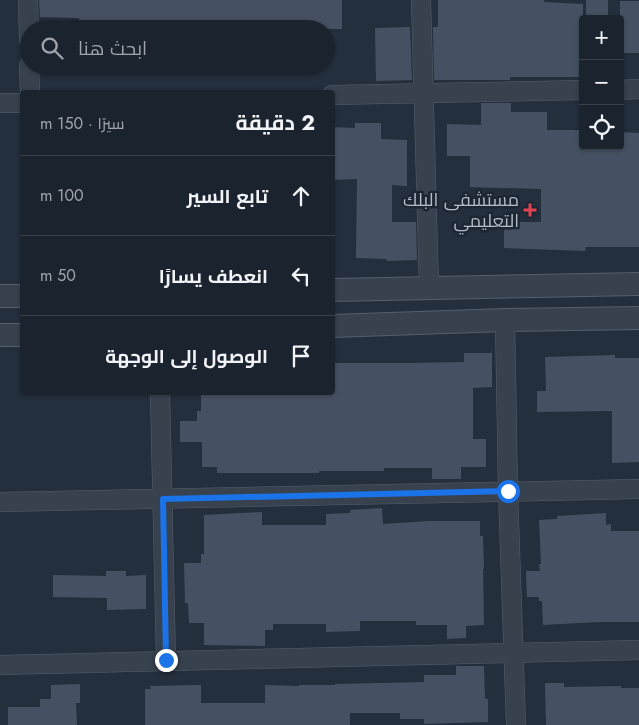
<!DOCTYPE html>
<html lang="ar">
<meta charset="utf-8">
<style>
body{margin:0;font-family:Jost,Cairo,sans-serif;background:#242b36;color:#f1f3f6;direction:rtl}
.controls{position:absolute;right:15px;top:15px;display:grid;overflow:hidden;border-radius:5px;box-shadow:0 1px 4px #0004}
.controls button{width:45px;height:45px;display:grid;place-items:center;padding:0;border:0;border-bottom:1px solid #39404a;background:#1b232e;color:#f1f3f6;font:25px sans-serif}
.stop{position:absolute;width:15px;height:15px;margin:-11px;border:4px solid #1a73e8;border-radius:50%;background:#fff}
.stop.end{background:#1a73e8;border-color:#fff;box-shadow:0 1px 5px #0008}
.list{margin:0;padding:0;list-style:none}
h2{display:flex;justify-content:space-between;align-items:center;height:65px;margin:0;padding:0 20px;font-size:21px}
h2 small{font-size:16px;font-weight:400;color:#a0a4aa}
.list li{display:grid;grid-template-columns:32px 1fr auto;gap:15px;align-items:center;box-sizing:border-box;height:80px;padding:0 20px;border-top:1px solid #39404a}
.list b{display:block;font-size:19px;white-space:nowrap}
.list em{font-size:16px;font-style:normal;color:#a0a4aa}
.icon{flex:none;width:28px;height:28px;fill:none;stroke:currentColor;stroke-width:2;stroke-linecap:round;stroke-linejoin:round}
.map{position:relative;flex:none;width:639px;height:725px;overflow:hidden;direction:ltr}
.search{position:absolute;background:#1b232e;box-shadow:0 1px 4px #0004;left:20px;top:20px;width:315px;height:55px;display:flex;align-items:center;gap:12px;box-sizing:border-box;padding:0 18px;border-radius:28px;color:#a0a4aa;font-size:19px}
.panel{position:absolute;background:#1b232e;box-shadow:0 1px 4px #0004;left:20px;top:90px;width:315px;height:305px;border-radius:5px;direction:rtl}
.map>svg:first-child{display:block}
.building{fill:#455162}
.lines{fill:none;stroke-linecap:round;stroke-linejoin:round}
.minor-casing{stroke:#565f6c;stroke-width:20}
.tertiary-casing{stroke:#565f6c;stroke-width:24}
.minor{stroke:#38414e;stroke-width:19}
.tertiary{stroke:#38414e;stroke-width:22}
.route{stroke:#1a73e8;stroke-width:6}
.health-dot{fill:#e0444e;stroke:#1d2633;stroke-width:2}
.labels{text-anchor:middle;stroke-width:5;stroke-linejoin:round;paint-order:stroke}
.poi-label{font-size:18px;fill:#b4bcc9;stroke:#1d2633;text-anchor:end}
</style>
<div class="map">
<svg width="639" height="725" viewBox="0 0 639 725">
<rect width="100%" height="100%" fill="#242f3e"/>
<g class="building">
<polygon points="39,0 342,0 342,29 238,29 238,23 203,22 203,29 80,29 79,18 40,17"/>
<polygon points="438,0 544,0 544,2 583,4 583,77 510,77 510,80 434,80 433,27 438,27"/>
<rect x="586" y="0" width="22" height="19"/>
<rect x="620" y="1" width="19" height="52"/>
<polygon points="410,27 412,80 376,81 375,28"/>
<polygon points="481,103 511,103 511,112 547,112 547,130 583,130 583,146 620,146 620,132 639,133 639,247 586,247 585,251 504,248 504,222 541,222 541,189 470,187 470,156 447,156 447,124 481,125"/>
<polygon points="355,123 381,123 381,139 407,140 407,186 392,185 392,222 416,222 417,260 387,261 386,259 356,258 357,179 332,180 332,127 355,128"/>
<polygon points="464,353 492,353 492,387 473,388 473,439 486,439 486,467 461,467 461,479 432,479 432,468 384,468 384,471 319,471 319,473 217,473 217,467 202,467 202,442 180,442 180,421 197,421 197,411 201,411 201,393 267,393 267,394 332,392 332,363 412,363 464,362"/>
<polygon points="615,355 615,358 639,358 639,462 612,463 612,411 537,412 537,391 546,391 545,357"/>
<polygon points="382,508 383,524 429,521 480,521 480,536 483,536 484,569 483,569 484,625 466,626 466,638 447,639 447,625 416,625 416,621 360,621 360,631 326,632 326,624 273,624 273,630 265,630 265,646 204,645 204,623 189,623 188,603 185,603 184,563 201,563 201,554 204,554 204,515 262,512 262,525 326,525 326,514 350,513 350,510"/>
<polygon points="606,513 606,525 611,524 611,531 639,531 639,622 599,622 543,625 542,601 539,601 539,597 527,597 526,571 540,571 539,564 541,564 539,520 557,519 557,516"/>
<polygon points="106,571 126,571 126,576 146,575 146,609 107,610 107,598 53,597 53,575 106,576"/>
<polygon points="456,666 484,666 485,699 488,699 488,722 424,724 424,719 400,719 400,713 350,713 350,725 145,725 145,689 151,689 150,686 201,685 201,703 265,703 265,685 299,686 299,685 335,685 335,684 424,682 424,675 456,675"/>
<polygon points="545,683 564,683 564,687 621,686 621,688 639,688 639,725 546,725"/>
<polygon points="80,684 80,703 76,703 77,725 8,725 8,707 40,707 40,699 51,699 51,685"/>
</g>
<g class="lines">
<defs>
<g id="minor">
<polyline points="28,0 29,40"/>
<polyline points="421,0 429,288"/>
<polyline points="29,66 30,92"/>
<polyline points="620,90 639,89"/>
<polyline points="332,95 583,90"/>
<polyline points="0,103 22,103"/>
<polyline points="505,320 508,491 516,725"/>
<polyline points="160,392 166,660"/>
<polyline points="0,502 639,489"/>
<polyline points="0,665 639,650"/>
</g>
<g id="tertiary">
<polyline points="332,290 639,284"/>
<polyline points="0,296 22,296"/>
<polyline points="332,326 505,320 639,318"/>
<polyline points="0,335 22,335"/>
</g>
</defs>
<use href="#minor" class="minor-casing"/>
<use href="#tertiary" class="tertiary-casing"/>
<use href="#minor" class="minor"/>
<use href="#tertiary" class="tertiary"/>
</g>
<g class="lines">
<polyline class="route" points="166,660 163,499 508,491"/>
</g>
<path class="health-dot" d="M527.5 202.5h5v5h5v5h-5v5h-5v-5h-5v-5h5z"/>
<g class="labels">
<g class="poi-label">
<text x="519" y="206">مستشفى البلك<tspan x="519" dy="21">التعليمي</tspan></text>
</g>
</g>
</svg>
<div class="controls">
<button>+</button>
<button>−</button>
<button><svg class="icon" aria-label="locate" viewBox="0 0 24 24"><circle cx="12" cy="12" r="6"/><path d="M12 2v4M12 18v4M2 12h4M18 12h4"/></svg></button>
</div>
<div class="stop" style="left:508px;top:491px"></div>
<div class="stop end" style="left:166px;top:660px"></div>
<div class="search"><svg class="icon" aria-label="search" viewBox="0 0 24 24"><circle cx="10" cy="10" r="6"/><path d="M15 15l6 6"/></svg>ابحث هنا</div>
<section class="panel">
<h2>2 دقيقة<small>سيرًا · 150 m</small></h2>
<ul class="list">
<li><svg class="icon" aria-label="ahead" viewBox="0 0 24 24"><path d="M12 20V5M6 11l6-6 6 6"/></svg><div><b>تابع السير</b></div><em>100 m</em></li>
<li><svg class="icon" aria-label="left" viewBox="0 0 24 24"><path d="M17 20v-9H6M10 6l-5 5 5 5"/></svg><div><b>انعطف يسارًا</b></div><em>50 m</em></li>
<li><svg class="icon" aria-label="arrive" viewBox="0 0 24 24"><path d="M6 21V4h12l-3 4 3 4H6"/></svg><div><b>الوصول إلى الوجهة</b></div></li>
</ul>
</section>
</div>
